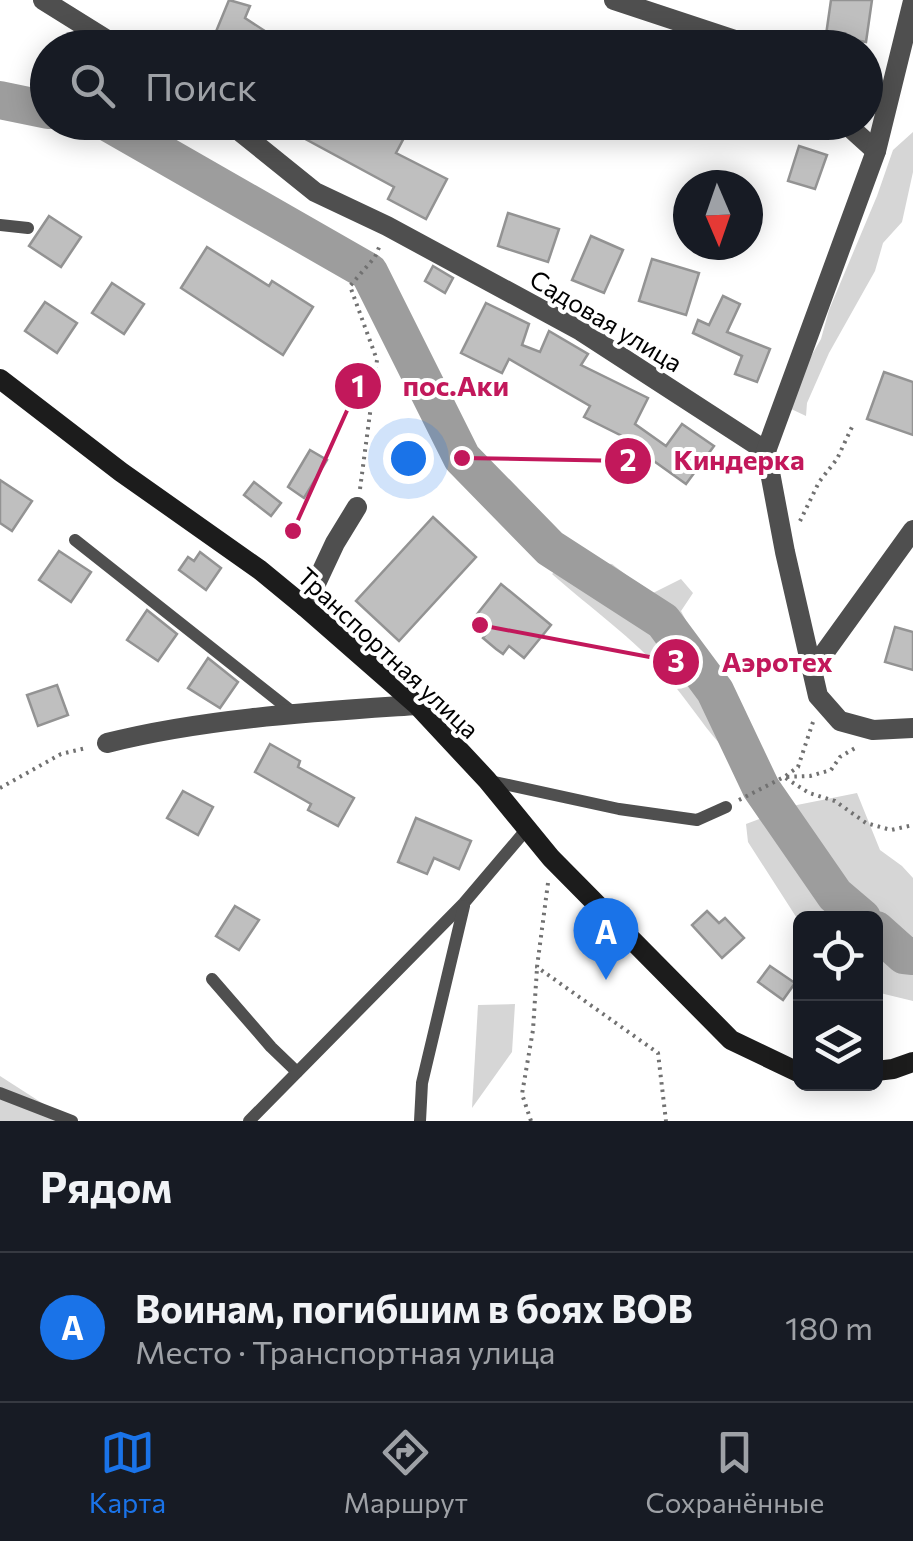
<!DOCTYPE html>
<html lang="ru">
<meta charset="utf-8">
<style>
body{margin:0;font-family:Commissioner,sans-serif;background:#20242c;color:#f1f3f6}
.controls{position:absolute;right:30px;bottom:30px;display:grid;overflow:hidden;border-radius:15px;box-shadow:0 5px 25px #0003}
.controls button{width:90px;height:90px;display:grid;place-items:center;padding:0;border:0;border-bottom:2px solid #363941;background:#171b24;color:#f1f3f6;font:50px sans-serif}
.compass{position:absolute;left:673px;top:170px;width:90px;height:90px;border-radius:50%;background:#171b24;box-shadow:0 5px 25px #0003;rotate:178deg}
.you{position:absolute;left:408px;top:458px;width:35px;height:35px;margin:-25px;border:8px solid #fff;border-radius:50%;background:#1a73e8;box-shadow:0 0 0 15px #1a73e833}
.badge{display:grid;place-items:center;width:65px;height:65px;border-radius:50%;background:#1a73e8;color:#fff;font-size:32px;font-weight:700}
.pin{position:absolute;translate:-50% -82px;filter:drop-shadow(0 2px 5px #0008)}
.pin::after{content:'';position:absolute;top:52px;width:35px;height:30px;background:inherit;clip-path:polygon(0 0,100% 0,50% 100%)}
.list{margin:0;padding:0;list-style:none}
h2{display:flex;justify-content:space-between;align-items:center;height:130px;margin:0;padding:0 40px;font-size:42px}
h2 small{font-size:32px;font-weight:400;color:#9ea1a6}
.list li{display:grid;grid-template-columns:65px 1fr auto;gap:30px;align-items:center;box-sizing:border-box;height:150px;padding:0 40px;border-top:2px solid #363941}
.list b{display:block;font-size:38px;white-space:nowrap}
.list p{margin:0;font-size:32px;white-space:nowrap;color:#9ea1a6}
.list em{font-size:32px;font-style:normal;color:#9ea1a6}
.icon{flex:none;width:55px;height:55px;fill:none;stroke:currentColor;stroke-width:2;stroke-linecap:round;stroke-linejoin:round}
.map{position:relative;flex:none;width:913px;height:1121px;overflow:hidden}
.search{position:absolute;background:#171b24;box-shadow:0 5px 25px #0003;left:30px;right:30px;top:30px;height:110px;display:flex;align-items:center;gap:25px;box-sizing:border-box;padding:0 35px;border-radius:55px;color:#9ea1a6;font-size:38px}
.sheet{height:280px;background:#171b24}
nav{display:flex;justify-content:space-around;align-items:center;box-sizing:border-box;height:140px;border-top:2px solid #363941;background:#171b24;font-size:28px;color:#9ea1a6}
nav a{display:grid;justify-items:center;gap:5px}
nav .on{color:#1a73e8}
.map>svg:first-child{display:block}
.green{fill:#d6d6d6}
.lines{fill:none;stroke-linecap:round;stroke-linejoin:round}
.river{stroke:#9d9d9d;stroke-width:38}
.building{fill:#bfbfbf;stroke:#939393;stroke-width:2.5}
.path{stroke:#717171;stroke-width:4;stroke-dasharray:2.5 5;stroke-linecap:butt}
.lane{stroke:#4f4f4f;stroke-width:12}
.street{stroke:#4f4f4f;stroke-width:20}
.secondary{stroke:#1c1c1c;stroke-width:20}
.labels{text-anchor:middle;stroke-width:8;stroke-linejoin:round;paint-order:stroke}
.street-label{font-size:25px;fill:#000;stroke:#fff}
.leader{fill:none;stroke:#c2185b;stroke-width:4}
.callout-dot{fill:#c2185b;stroke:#fff;stroke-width:4}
.mark-label{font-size:30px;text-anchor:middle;font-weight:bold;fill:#fff}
.callout-label{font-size:28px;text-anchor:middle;font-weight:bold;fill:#c2185b;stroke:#fff;stroke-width:8;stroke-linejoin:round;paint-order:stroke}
</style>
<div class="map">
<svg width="913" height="1121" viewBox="0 0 913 1121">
<rect width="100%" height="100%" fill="#fff"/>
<g class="green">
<polygon points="913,132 913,172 902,222 883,243 875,271 829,353 807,403 806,416 789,408 798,379 821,339 829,310 877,196 893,150"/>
<path d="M569,560L612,564L651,594L681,579L693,593L681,611L695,638L743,709L740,744H720C701,723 686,698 667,677C634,638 590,608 552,574Z"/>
<polygon points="857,793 880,850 902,866 913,878 913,1001 876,992 876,918 800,918 800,923 748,842 746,824 797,805"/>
<polygon points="515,1004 512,1052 472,1108 478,1005"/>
<polygon points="0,1076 70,1121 0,1121"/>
</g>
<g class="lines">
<g class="river">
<polyline points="0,100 48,110"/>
<polyline points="107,122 369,272 462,458 550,548 663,621 715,691 761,788 835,895 862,918"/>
<polyline points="876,930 904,955 913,956"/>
</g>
</g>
<g class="building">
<polygon points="229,0 250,6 245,18 291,48 249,48 215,34"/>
<polygon points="831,0 872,0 866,42 826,35"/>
<polygon points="305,122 384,122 406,134 396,153 447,179 426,219 388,199 394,187 298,135"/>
<polygon points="799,146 827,155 815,189 788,181"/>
<polygon points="508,213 559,229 548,262 498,246"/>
<polygon points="49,216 81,237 61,267 29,246"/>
<polygon points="591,236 623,250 604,293 572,280"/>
<polygon points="207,247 269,286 272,281 313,307 283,355 181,288"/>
<polygon points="652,259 699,273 686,315 639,301"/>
<polygon points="433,266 453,278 445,293 425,281"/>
<polygon points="112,283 144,304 124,334 92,313"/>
<polygon points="723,296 740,304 727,332 770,349 757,382 735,374 742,356 693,333 698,320 709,325"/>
<polygon points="45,302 77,323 57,353 25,331"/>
<polygon points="486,303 529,324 522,345 540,352 549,331 588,354 581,365 648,398 635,424 666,446 682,424 714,446 686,484 637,449 640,445 584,417 590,406 509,359 502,373 461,353"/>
<polygon points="884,372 913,382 913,435 867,419"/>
<polygon points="310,450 327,460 304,498 288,487"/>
<polygon points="0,480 32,501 12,531 0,523"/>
<polygon points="254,482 281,503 271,516 244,495"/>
<polygon points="433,517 476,557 399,641 356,601"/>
<polygon points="59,551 91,572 71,602 39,580"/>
<polygon points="200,552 221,568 206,590 179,570 188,557 194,561"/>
<polygon points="501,584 551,625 524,658 509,646 503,654 496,649 483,638 489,630 474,618"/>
<polygon points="147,610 177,634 158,661 127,640"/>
<polygon points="895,627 913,632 913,670 885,662"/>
<polygon points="208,658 238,682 220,708 188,688"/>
<polygon points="57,685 68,715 38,726 27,695"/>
<polygon points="270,744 300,761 298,767 354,798 338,826 308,810 311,804 255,772"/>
<polygon points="183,791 213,807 198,835 167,818"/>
<polygon points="416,818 471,841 459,869 434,858 427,874 398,862"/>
<polygon points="235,906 259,920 239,950 216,936"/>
<polygon points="707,911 719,923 725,918 744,938 722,958 692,925"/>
<polygon points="770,966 795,983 783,1000 758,982"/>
</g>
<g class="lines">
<g class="path">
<polyline points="360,489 377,360 350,286 375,257 380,245"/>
<polyline points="800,521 819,482 837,459 852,427"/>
<polyline points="813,722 798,767 784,777 810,776 831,770 840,757 855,748"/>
<polyline points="0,788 61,754 86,748"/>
<polyline points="739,800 784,777 809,793 835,801 866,823 891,830 913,825"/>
<polyline points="548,883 537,967 658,1053 666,1121"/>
<polyline points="531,1121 522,1094 533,1030 537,968"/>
</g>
<g class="lane">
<polyline points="0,225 28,228"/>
<polyline points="75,540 295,714"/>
<polyline points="490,781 619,809 697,820 726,807"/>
<polyline points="212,979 271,1047 297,1072"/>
<polyline points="0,1093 72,1121"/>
<polyline points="249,1121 464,903 526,830"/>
<polyline points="420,1121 422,1083 464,906"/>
</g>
<g class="street">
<polyline points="43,0 120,48"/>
<polyline points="614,0 759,48"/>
<polyline points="228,122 315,192 387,226 581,331 766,451 785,552 818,696 840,721 873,730 913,728"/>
<polyline points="844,122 876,151"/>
<polyline points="766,451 876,151 913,1"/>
<polyline points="305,607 335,543 357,507"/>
<polyline points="812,670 913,530"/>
<path d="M107,743C206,718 314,712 417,705"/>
</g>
<g class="secondary">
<polyline points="0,379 121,472 260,570 305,607 417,705 487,780 551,858 731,1040 800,1073"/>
<polyline points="876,1071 893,1069 913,1062"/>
</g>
</g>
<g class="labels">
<g class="street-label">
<text transform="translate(606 321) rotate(31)" y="9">Садовая улица</text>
<text transform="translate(388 653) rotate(43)" y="9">Транспортная улица</text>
</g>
</g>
<path class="leader" d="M293 531L358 386M462 458L628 461M480 625L676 662"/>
<g class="callout-dot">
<circle cx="293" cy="531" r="10"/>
<circle cx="462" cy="458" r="10"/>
<circle cx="480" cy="625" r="10"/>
<circle cx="358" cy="386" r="25"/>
<circle cx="628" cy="461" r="25"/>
<circle cx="676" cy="662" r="25"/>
</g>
<g class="mark-label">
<text x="358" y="397">1</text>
<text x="628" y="471">2</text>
<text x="676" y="672">3</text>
</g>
<g class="callout-label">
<text x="456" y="396">пос.Аки</text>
<text x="739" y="470">Киндерка</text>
<text x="777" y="672">Аэротех</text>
</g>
</svg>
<div class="controls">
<button><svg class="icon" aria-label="locate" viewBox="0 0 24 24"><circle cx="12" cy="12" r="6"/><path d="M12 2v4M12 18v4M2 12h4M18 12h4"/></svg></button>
<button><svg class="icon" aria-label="layers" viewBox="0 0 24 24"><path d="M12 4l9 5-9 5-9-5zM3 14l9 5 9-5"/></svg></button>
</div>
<svg class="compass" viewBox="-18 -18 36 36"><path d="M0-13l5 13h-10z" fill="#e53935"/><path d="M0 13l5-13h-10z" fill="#9ea1a6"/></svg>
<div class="you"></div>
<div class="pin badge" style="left:606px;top:980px">A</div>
<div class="search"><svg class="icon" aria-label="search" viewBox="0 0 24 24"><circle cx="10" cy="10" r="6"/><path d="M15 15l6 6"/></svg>Поиск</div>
</div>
<section class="sheet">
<h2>Рядом<small></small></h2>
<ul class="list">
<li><span class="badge">A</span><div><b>Воинам, погибшим в боях ВОВ</b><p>Место · Транспортная улица</p></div><em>180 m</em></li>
</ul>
</section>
<nav>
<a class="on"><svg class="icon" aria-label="map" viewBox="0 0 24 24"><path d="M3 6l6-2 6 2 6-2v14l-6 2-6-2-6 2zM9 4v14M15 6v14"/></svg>Карта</a>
<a><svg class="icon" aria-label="directions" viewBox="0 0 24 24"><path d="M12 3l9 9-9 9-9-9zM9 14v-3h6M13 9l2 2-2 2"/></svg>Маршрут</a>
<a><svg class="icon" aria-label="saved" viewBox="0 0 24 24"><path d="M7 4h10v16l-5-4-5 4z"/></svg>Сохранённые</a>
</nav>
